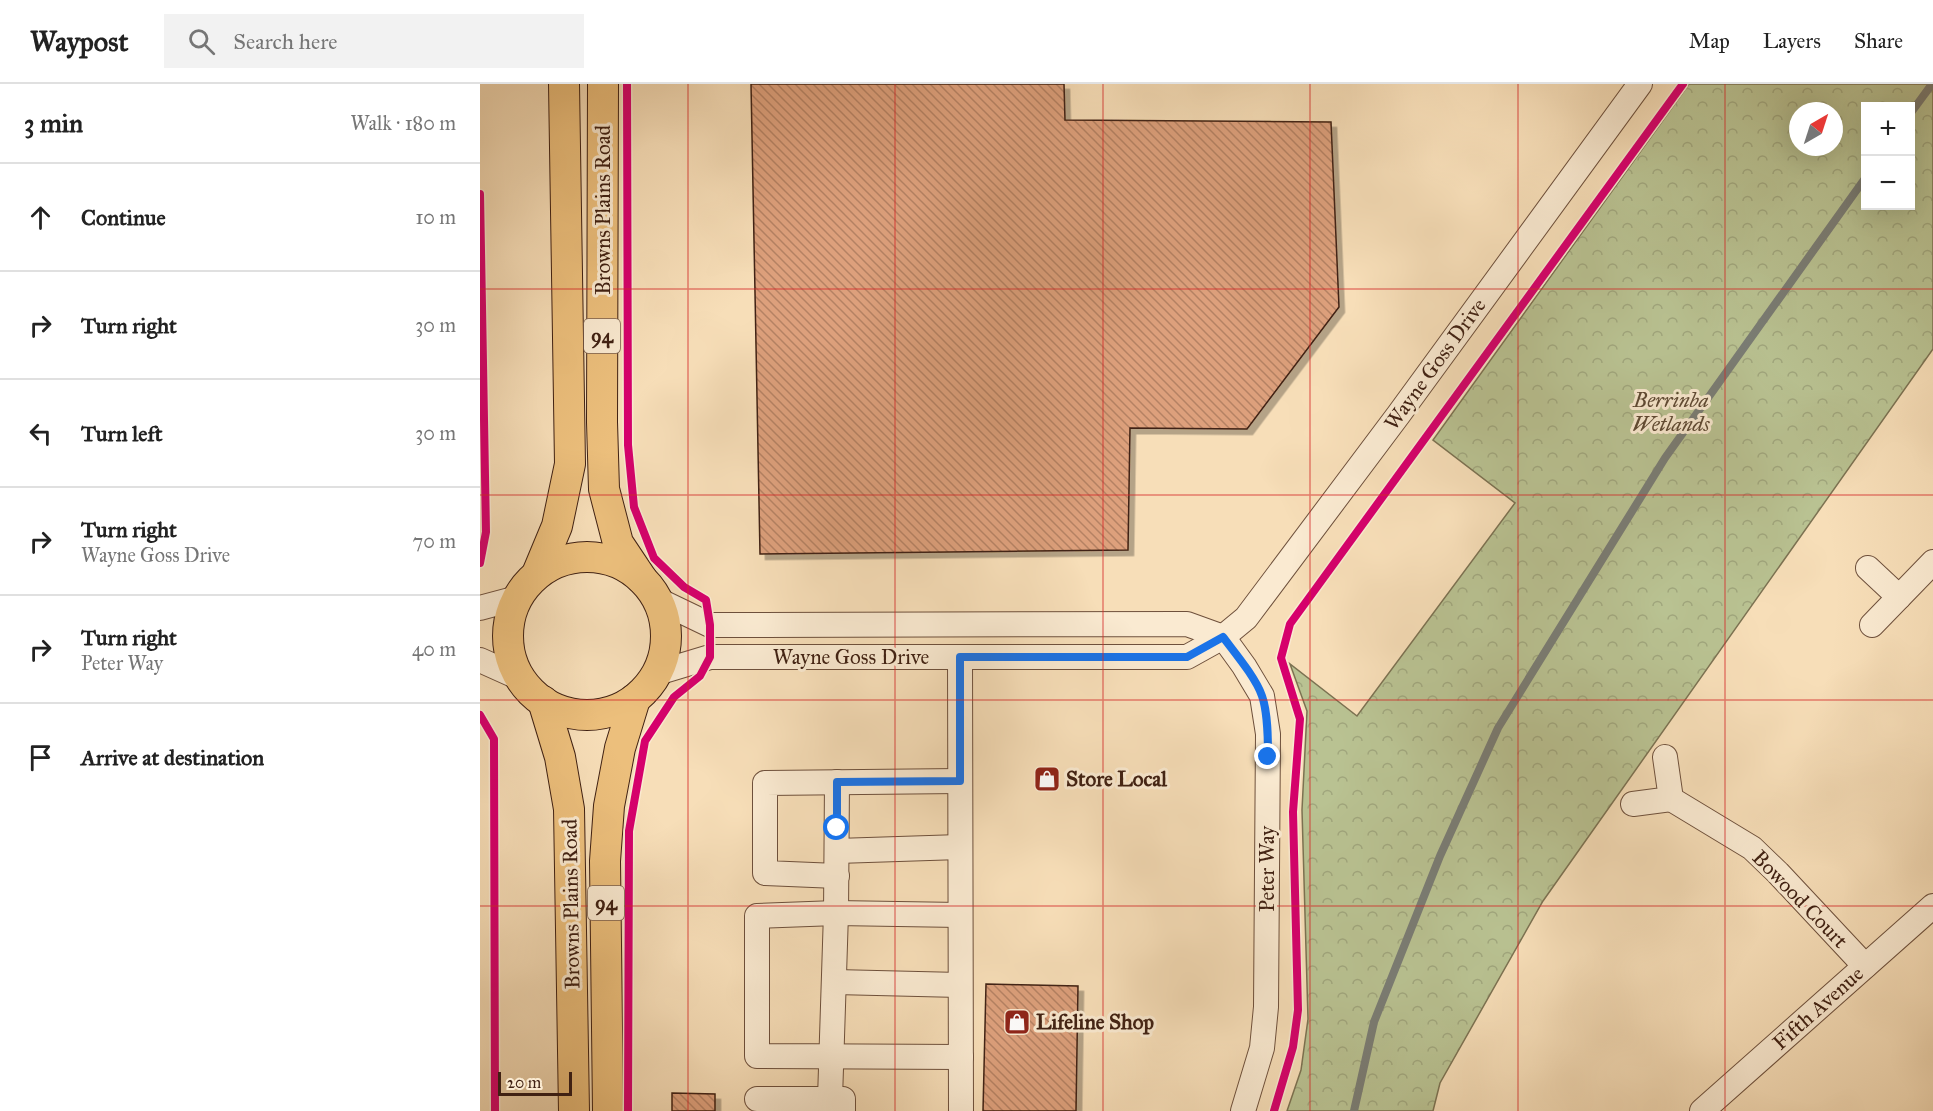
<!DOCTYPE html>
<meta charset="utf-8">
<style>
body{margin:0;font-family:"IM FELL Great Primer",serif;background:#f2f2f2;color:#222}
.controls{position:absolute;right:18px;top:18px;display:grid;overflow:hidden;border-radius:0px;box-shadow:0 6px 24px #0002}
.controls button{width:54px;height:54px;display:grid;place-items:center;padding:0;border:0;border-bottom:2px solid #e0e0e0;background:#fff;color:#222;font:30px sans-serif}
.compass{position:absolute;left:1309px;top:18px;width:54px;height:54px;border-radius:50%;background:#fff;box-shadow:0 6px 24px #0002;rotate:39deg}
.scale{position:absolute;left:18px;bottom:15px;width:74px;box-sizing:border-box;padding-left:6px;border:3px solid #402113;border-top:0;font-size:16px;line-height:21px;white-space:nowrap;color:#402113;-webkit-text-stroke:4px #faead1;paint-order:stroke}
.stop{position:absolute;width:18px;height:18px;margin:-14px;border:4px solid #1a73e8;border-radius:50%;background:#fff}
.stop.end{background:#1a73e8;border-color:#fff;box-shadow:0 2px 6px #0008}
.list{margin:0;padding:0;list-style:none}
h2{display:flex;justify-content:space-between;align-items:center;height:78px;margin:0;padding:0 24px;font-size:26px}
h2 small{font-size:20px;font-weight:400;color:#767676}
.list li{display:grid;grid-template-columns:39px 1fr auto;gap:18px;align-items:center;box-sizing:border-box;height:108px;padding:0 24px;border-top:2px solid #e0e0e0}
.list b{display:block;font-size:22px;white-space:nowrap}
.list p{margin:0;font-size:20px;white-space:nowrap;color:#767676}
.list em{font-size:20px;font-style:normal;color:#767676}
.icon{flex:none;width:33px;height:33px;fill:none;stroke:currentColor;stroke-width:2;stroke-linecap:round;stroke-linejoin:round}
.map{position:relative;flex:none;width:1453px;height:1027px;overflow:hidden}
header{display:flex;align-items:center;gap:36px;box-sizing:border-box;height:84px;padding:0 30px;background:#fff;border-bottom:2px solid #e0e0e0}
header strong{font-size:28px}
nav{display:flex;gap:33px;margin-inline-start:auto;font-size:21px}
.search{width:420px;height:54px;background:#f2f2f2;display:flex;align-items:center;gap:15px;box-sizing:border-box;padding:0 21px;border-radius:0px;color:#767676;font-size:22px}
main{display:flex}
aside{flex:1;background:#fff}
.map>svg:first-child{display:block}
.park{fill:url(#park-crowns);stroke:#7c7252;stroke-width:1.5;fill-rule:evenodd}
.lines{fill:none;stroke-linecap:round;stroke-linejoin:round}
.stream{stroke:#7a7d75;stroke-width:8}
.building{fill:url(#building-back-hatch);stroke:#402113;stroke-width:1.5;filter:url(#shadow)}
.minor-casing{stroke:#6e503c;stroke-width:26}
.major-casing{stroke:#402113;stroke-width:32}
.minor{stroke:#faead1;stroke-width:24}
.major{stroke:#ecbf7c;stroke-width:30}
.cycleway-casing{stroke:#faead1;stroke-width:11}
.cycleway{stroke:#d6006c;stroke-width:8}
.route{stroke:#1a73e8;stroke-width:8}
.grid{fill:none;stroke:#d62828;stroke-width:1.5;stroke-opacity:0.55}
.labels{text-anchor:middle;stroke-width:6;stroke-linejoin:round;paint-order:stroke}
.shield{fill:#faead1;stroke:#785d4c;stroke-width:1.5}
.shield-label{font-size:20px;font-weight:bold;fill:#402113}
.street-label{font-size:21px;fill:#402113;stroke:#faead1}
.park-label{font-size:21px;font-style:italic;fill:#5e4933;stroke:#faead1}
.poi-label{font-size:21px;font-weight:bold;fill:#402113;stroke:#faead1;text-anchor:start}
</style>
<header>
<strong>Waypost</strong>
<div class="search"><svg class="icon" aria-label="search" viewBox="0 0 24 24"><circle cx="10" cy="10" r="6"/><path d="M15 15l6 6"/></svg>Search here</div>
<nav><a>Map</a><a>Layers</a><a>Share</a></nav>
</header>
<main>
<aside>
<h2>3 min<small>Walk · 180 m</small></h2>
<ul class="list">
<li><svg class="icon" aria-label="ahead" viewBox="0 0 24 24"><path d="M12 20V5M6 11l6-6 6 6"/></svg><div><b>Continue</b></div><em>10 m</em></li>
<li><svg class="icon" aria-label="right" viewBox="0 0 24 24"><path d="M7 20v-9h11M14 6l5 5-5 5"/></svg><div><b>Turn right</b></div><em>30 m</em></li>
<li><svg class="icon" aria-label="left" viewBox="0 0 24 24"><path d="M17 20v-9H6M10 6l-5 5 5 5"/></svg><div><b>Turn left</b></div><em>30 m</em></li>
<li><svg class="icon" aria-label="right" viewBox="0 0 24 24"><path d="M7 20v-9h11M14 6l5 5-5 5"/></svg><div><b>Turn right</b><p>Wayne Goss Drive</p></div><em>70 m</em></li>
<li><svg class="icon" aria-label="right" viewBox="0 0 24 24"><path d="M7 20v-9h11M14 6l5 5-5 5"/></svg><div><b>Turn right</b><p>Peter Way</p></div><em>40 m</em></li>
<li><svg class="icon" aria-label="arrive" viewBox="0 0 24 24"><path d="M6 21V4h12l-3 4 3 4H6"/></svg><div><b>Arrive at destination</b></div></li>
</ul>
</aside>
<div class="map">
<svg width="1453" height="1027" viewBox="0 0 1453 1027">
<defs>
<pattern id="park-crowns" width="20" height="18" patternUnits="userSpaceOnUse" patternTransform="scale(1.5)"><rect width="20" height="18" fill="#b9c292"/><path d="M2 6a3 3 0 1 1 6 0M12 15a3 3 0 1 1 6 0" fill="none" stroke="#a0a67d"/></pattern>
<pattern id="building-back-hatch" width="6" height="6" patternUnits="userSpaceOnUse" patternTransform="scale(1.5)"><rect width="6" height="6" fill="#dda07b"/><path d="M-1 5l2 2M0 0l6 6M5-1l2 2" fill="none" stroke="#b58264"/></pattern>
<filter id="shadow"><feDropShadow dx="5.5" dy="5.5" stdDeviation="0" flood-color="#0004"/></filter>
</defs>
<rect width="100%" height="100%" fill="#f7deb8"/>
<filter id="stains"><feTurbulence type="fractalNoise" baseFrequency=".00333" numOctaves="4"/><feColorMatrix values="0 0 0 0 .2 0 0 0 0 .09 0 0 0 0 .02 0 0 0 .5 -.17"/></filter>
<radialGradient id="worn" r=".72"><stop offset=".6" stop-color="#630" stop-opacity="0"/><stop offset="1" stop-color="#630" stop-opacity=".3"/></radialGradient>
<path class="park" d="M1209,0H1453V265L1063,817L960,999L953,1027H807L821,986L828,935L822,726L827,627L810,580L877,632L1035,419L953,356ZM1386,22H1430V122H1386ZM1318,27H1354V63H1318Z"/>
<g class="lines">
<g class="stream">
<polyline points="1430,30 1452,0"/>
<polyline points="874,1027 894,938 960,772 1018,644 1185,374 1386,93"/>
</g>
</g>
<g class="building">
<polygon points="271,0 584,0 585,36 851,38 859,223 767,345 650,344 648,466 280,470"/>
<polygon points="506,900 598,902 596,1027 503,1027"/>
<polygon points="192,1009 235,1010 235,1027 192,1027"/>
</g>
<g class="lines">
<defs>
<g id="minor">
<polyline points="1388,484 1419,513"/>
<polyline points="178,516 230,541 707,540 743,553"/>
<polyline points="0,524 37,514"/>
<polyline points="1392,541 1453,478"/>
<polyline points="743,553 764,582 782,612 788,650 786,923 782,964 763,1027"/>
<polyline points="480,573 481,1027"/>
<polyline points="0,576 40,594"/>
<polyline points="177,589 230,573 707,573 743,553 766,534 919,330 1160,0"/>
<polyline points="1191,715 1272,764 1298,789 1385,882"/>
<polyline points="1153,720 1191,715 1185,673"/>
<polyline points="357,767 480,763"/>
<polyline points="357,792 285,789 285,699 480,697"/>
<polyline points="480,831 356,829 277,832 277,972 481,973"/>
<polyline points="355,898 480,901"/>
<polyline points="277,1015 363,1015 363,1027"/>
<polyline points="350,1015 356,829 357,698"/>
<polyline points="1222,1027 1453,822"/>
</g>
<g id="major">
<polyline points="123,0 122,338 124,405 138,459 162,495"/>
<circle cx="107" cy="552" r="79"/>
<polyline points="57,490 77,442 90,380 84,0"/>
<polyline points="63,617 80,673 89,725 94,1027"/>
<polyline points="128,1027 125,777 129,722 140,664 155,615"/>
</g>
</defs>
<use href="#minor" class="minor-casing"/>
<use href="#major" class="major-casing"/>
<use href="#minor" class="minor"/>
<use href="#major" class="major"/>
<defs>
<g id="cycleway">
<polyline points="147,0 148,361 154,423 174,474 204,503 226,516 230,541 230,573 220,592 194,613 165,657 149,747 148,1027"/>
<polyline points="0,110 6,448 0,479"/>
<polyline points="0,631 14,655 15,1027"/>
<polyline points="794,1027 813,963 818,926 813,728 820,635 801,574 810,540 1203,0"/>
</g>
</defs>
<use href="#cycleway" class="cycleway-casing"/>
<use href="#cycleway" class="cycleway"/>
</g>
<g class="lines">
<path class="route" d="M357,744V698L480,697V573H707L743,553C755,569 776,594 782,612C788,629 788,655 788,673"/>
</g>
<path class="grid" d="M208,0V1027M415,0V1027M623,0V1027M830,0V1027M1038,0V1027M1245,0V1027M0,205H1453M0,411H1453M0,616H1453M0,822H1453"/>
<defs>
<symbol id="shop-square" viewBox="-11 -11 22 22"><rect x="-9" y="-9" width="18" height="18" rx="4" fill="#8f2418" stroke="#faead1"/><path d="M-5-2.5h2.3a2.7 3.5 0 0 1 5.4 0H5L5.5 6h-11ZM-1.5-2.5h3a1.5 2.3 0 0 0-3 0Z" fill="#fff"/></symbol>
</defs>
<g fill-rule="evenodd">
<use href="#shop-square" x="552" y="680" width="30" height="30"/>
<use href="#shop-square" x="522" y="923" width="30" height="30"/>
</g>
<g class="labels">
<g class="shield">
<rect x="104" y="235" width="36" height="34" rx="4.5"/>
<rect x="108" y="802" width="36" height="34" rx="4.5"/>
</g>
<g class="shield-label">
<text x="122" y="259">94</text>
<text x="126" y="826">94</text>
</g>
<g class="street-label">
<text transform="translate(123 126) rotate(-90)" y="7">Browns Plains Road</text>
<text transform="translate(955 280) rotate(-54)" y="7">Wayne Goss Drive</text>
<text x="371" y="580">Wayne Goss Drive</text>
<text transform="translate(787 785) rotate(-90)" y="7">Peter Way</text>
<text transform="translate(1320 815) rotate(46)" y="7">Bowood Court</text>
<text transform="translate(91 820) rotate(-91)" y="7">Browns Plains Road</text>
<text transform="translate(1338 924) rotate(-42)" y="7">Fifth Avenue</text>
</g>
<g class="park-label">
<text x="1191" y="323">Berrinba<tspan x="1191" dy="24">Wetlands</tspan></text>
</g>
<g class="poi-label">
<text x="586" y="702">Store Local</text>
<text x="556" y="945">Lifeline Shop</text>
</g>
</g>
<rect width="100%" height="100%" filter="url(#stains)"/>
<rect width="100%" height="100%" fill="url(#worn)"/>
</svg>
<div class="controls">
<button>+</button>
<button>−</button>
</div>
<svg class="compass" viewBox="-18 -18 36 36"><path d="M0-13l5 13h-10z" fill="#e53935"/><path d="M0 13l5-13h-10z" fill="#767676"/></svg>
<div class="scale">20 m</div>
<div class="stop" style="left:357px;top:744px"></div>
<div class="stop end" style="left:788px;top:673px"></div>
</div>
</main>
